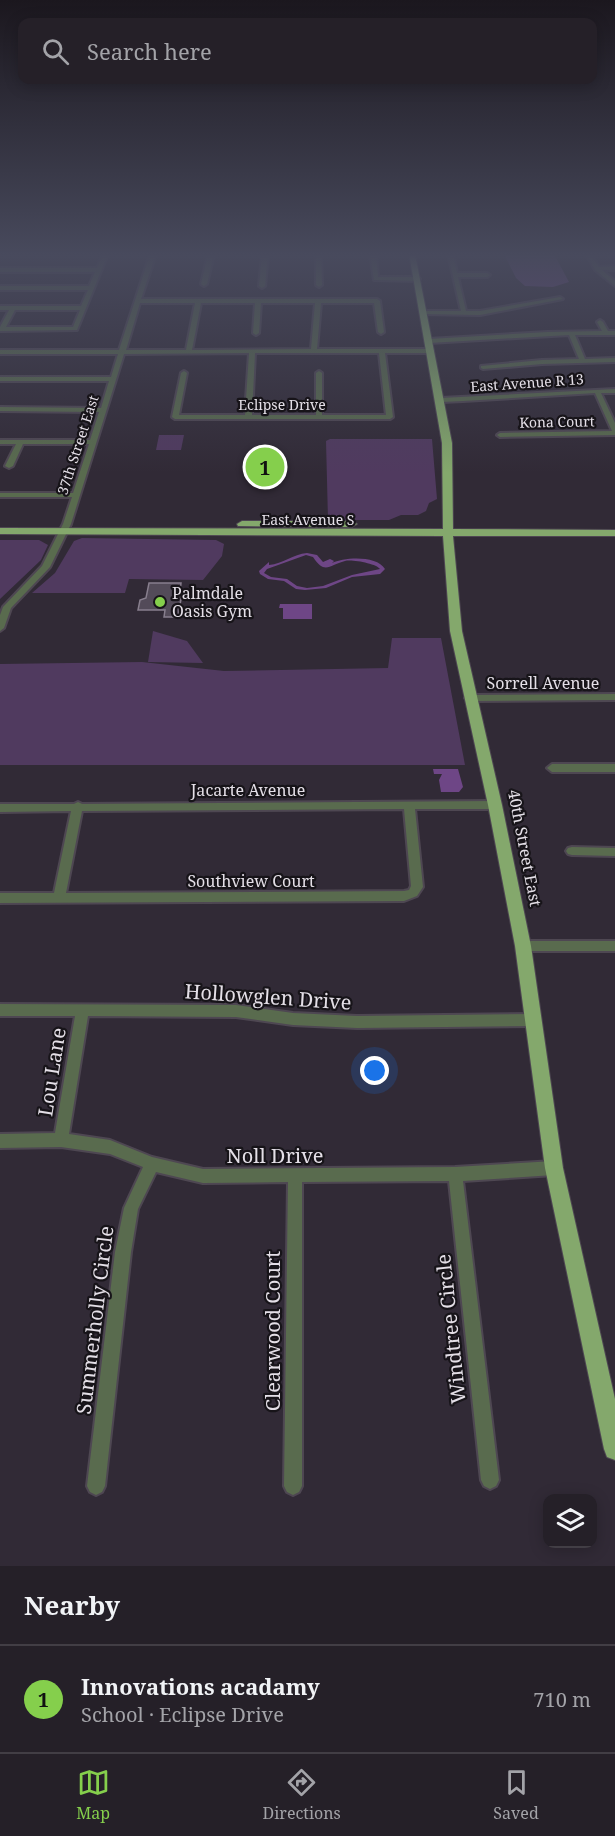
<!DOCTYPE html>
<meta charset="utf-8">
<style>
body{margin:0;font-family:"Noto Serif",serif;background:#2d2830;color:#f1f3f6}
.controls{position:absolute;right:18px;bottom:18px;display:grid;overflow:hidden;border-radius:12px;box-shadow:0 3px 15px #0003}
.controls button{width:54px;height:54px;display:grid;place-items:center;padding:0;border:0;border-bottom:2px solid #423e45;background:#252028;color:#f1f3f6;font:30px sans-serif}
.you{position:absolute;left:375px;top:1071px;width:21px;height:21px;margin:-15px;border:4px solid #fff;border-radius:50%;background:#1a73e8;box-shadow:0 0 0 9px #1a73e833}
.badge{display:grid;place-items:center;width:39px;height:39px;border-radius:50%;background:#85cf4c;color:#111;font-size:20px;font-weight:700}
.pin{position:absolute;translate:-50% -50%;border:3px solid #fff;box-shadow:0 2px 6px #0006}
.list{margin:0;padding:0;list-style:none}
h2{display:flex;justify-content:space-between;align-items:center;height:78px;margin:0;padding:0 24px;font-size:26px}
h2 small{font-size:20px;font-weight:400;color:#a3a3a8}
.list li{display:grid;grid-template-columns:39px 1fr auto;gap:18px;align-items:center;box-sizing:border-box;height:108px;padding:0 24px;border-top:2px solid #423e45}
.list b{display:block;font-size:22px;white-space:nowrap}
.list p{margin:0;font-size:20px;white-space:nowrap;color:#a3a3a8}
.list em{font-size:20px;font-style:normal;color:#a3a3a8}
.icon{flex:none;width:33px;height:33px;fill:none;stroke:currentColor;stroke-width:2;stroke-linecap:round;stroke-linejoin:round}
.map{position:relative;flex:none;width:615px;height:1566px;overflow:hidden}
.search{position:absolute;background:#252028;box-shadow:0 3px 15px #0003;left:18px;right:18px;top:18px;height:66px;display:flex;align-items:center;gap:15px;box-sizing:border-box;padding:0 21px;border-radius:12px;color:#a3a3a8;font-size:22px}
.sheet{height:186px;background:#252028}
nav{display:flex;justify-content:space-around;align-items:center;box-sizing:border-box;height:84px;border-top:2px solid #423e45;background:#252028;font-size:16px;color:#a3a3a8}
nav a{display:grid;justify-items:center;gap:3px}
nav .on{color:#85cf4c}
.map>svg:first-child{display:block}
.green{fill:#503a5f}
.water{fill:#6e4686;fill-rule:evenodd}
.building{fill:#534b59;stroke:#887f8e;stroke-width:1.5}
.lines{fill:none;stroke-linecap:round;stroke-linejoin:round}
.minor-casing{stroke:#4e4752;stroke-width:4}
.major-casing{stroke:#4e4752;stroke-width:2}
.minor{fill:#596b4e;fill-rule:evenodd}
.major{fill:#84a86c;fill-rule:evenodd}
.poi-dot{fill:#85cf4c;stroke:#171419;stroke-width:2}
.labels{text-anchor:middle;stroke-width:4.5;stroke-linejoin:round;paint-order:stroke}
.far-street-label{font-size:14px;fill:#e4dfe7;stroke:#171419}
.poi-label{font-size:16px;fill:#e4dfe7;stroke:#171419;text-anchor:start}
.street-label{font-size:16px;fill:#e4dfe7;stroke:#171419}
.near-street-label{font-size:20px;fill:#e4dfe7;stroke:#171419}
</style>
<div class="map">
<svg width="615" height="1566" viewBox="0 0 615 1566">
<rect width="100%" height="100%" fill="#312a36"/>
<g class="green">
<polygon points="159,435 184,435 181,450 156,450"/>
<polygon points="330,439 432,439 437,499 429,503 426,511 418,515 401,515 389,520 328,520 326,441"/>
<polygon points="82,538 216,540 224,544 222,556 203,580 129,579 125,593 32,593 55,573 74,541"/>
<polygon points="0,540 39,540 48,545 41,560 0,599"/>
<polygon points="153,631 187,641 203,663 148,662"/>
<polygon points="392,638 441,638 465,765 0,765 0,664 142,662 224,671 388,668"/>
</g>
<g class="water">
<polygon points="504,254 554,254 569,282 553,287 525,286 516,278"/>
<path d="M307,553L317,555L323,562L330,559L334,561L332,563C344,557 377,555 385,569L380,574L352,577L326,588L305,590L296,589L284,581L268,579L260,574L259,571L269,562V565C283,564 293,554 307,553ZM306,555L313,557C325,575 329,565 345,561C352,559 377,564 380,569L352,575L323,586L307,588L297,586L287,579L271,577L264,573L267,569Z"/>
<polygon points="280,604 312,604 312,619 283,619 283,608 279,608"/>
<polygon points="433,769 458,769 463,787 459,792 441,792 439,780 442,774 434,774"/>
</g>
<polygon class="building" points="149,583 181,583 180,592 189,592 188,599 181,599 178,617 164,617 165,610 138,610 140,600 146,598"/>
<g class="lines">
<defs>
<g id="minor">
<path d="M103,254H108L77,330L0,331V327L9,310H0V306H81L88,290H0V286H89L95,272H0V268H97ZM15,310H80L73,327H6Z"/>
<path d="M150,254H156L141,299H377L380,301L384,332L381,334L378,332L374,303H321L317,349H430L433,351L430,353H385L393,417L390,419H175L172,417L181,373L184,371L187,373L179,415H245L249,353L124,354L71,524L50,567L11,608L4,628L0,631V615L3,607L42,566L63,524L72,497H0V493H73L89,444H23L13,466L9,468L5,466L16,444H0V440H90L99,412L0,411V407L101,408L109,381H0V377H111L118,354H0V350H119ZM140,303H195L186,350H126ZM201,303H255L253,333L256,335L259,333L261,303H315L311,349L192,350ZM255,353H379L386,415H322V373L319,371L316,373V415H252Z"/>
<polygon points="208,254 214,254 207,284 204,286 201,284"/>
<polygon points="262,254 268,254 265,286 262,288 259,286"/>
<polygon points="316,254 321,254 322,285 319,287 316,285"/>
<polygon points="370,254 376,254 378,277 417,277 420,279 417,281 374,280"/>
<polygon points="448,254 453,254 457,273 487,273 490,275 487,277 458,277 466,311 480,311 560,297 563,299 480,315 422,314 421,313 424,311 461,311"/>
<polygon points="587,255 591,255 599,267 615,266 615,270 602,270 615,281 615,286 595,270"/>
<polygon points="600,320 603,322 608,331 615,331 615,335 575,335 585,359 615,358 615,362 542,364 483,369 481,368 481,366 542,360 579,359 569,335 429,343 426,341 429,339 548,332 602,331 597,322"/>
<polygon points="615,389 615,393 601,393 615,423 615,435 500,437 497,435 500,433 612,431 595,393 463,401 441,402 438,400 441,398"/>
<polygon points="615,694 615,700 470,701 465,698 470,695"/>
<polygon points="552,764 615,764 615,772 552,772 547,768"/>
<path d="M495,801L500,805L495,809H415L423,887L417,896L404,901L0,903V893H54L71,811L0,812V804H74L78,802L82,804ZM404,809L411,886L409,890L404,891L66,893L82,811Z"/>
<polygon points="572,847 615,848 615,856 572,855 568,854 566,851 568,848"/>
<polygon points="523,941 615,941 615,951 523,951 519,950 517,946 519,942"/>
<polygon points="0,1004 236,1005 293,1013 357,1016 534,1014 539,1016 540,1020 539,1024 534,1026 357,1028 293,1025 236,1017 88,1016 69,1134 110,1140 152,1157 203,1169 455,1167 554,1161 559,1163 561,1168 559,1173 554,1175 463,1181 499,1480 496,1486 490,1489 484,1486 481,1480 449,1181 302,1182 302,1486 299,1492 293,1495 287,1492 284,1486 288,1182 203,1183 156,1172 138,1209 131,1252 105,1486 102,1492 96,1495 90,1492 87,1486 115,1252 124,1208 143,1167 110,1154 61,1147 0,1148 0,1134 55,1133 75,1016 0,1016"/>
</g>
<g id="major">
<polygon points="409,254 415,254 452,443 453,529 615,530 615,536 453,536 462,631 502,805 531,946 563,1168 615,1399 615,1460 607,1457 604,1449 545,1168 515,946 488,805 450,631 443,536 0,534 0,528 443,529 442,443"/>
<polygon points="242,521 352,521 357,524 352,527 238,526 237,524"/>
</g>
</defs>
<use href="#minor" class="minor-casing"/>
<use href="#major" class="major-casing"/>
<use href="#minor" class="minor"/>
<use href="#major" class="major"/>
</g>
<linearGradient id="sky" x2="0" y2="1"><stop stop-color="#1b171e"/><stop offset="0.54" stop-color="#484a5d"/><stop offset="1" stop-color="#484a5d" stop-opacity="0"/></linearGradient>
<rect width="615" height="473" fill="url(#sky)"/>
<circle class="poi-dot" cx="160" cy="602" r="6"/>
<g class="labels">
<g class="far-street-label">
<text transform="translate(527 383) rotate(-4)" y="5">East Avenue R 13</text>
<text x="282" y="410">Eclipse Drive</text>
<text transform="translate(557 422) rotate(-1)" y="5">Kona Court</text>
<text transform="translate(78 445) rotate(-72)" y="5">37th Street East</text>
<text x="308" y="525">East Avenue S</text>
</g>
<g class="poi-label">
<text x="172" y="599">Palmdale<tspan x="172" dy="18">Oasis Gym</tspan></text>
</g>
<g class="street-label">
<text x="543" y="689">Sorrell Avenue</text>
<text x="248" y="796">Jacarte Avenue</text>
<text transform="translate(525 848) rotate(79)" y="6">40th Street East</text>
<text x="251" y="887">Southview Court</text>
</g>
<g class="near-street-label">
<text transform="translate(268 997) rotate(4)" y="7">Hollowglen Drive</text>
<text transform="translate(52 1072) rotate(-81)" y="7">Lou Lane</text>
<text x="275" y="1163">Noll Drive</text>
<text transform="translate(95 1320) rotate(-83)" y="7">Summerholly Circle</text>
<text transform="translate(451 1329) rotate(-96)" y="7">Windtree Circle</text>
<text transform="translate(273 1331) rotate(-90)" y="7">Clearwood Court</text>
</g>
</g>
</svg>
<div class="controls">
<button><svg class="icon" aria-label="layers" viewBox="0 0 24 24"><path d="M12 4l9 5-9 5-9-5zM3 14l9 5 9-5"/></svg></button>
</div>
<div class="you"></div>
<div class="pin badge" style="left:265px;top:467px">1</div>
<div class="search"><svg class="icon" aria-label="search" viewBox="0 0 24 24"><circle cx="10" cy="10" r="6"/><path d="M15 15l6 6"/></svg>Search here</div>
</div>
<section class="sheet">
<h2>Nearby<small></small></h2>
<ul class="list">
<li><span class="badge">1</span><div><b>Innovations acadamy</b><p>School · Eclipse Drive</p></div><em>710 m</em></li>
</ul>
</section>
<nav>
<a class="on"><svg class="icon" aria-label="map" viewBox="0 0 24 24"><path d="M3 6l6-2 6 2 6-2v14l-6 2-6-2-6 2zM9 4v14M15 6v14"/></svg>Map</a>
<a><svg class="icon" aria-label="directions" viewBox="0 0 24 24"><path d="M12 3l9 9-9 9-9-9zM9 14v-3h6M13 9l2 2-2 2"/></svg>Directions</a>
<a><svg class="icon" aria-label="saved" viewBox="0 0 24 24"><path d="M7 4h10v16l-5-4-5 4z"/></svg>Saved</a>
</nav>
